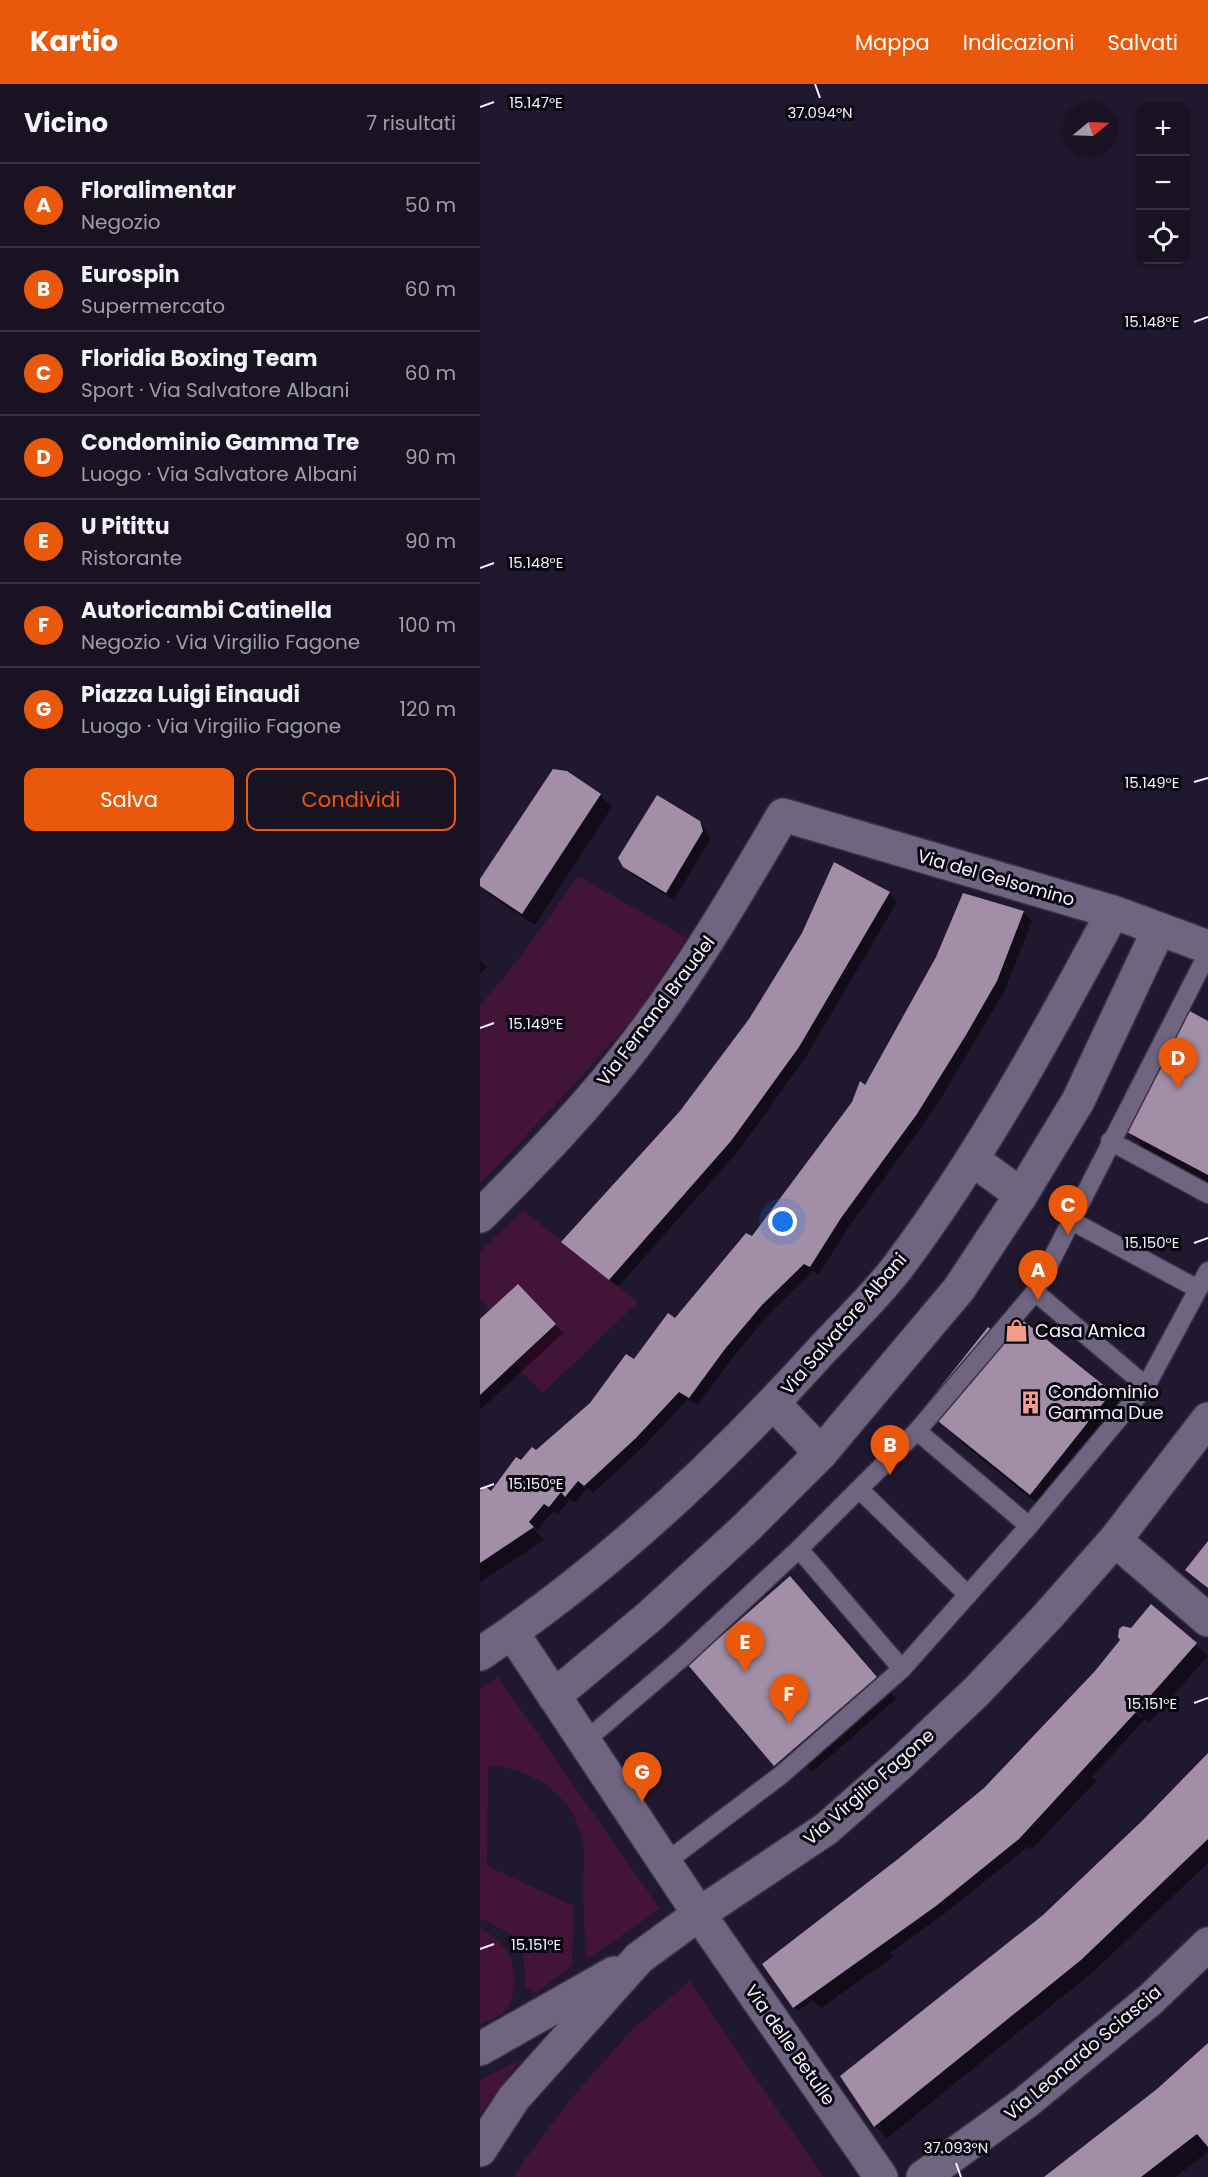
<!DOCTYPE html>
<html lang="it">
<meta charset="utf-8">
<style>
body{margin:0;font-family:Poppins,sans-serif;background:#25202f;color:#f1f3f6}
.controls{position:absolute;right:18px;top:18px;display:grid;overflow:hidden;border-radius:12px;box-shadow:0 2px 4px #0004}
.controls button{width:54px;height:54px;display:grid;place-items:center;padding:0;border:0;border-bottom:2px solid #363240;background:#181222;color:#f1f3f6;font:30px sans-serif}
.compass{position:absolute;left:584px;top:18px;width:54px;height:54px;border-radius:50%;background:#181222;box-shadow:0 2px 4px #0004;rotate:71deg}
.you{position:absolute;left:303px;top:1138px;width:21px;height:21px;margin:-15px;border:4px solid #fff;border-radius:50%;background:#1a73e8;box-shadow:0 0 0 9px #1a73e833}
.badge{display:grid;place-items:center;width:39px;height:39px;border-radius:50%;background:#ea580c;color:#fff;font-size:20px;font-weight:700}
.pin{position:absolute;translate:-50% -50px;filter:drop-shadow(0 2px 3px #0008)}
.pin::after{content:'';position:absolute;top:32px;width:21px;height:18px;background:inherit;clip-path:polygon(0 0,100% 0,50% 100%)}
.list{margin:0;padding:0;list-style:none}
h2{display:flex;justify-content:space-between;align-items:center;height:78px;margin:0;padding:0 24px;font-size:26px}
h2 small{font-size:20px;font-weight:400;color:#9f9ea5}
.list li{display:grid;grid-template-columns:39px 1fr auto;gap:18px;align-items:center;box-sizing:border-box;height:84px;padding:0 24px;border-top:2px solid #363240}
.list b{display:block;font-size:22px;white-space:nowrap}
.list p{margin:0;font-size:20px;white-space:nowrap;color:#9f9ea5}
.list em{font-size:20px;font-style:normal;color:#9f9ea5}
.actions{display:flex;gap:12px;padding:18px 24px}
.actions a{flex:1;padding:14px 0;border:2px solid #ea580c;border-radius:12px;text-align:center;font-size:21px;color:#ea580c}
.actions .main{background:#ea580c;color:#fff}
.icon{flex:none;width:33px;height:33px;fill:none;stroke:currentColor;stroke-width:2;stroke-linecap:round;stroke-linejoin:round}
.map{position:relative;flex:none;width:728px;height:2093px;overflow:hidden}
header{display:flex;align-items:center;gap:36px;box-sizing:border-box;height:84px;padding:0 30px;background:#ea580c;color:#fff}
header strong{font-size:28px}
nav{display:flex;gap:33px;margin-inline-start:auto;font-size:21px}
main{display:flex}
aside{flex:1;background:#181222}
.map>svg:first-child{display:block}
.green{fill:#421437}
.shadow{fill:#0007;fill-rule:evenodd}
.building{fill:#a28ea7}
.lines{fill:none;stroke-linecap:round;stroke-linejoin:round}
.service-casing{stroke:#393343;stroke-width:21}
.minor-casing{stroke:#393343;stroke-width:36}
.service{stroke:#6f6580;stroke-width:18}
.minor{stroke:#6f6580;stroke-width:33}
.ticks{fill:none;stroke:#f5f1fd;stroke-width:2}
.labels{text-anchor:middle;stroke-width:6;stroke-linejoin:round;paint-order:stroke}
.street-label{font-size:18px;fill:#f5f1fd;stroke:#08060e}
.poi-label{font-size:18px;fill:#f5f1fd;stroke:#08060e;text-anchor:start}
.ticks-label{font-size:15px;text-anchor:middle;fill:#f5f1fd;stroke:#08060e;stroke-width:6;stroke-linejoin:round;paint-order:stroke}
</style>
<header>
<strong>Kartio</strong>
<nav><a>Mappa</a><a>Indicazioni</a><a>Salvati</a></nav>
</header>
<main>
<aside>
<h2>Vicino<small>7 risultati</small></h2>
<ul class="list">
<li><span class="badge">A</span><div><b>Floralimentar</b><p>Negozio</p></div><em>50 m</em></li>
<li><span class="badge">B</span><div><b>Eurospin</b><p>Supermercato</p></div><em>60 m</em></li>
<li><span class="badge">C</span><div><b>Floridia Boxing Team</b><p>Sport · Via Salvatore Albani</p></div><em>60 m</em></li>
<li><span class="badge">D</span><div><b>Condominio Gamma Tre</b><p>Luogo · Via Salvatore Albani</p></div><em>90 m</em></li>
<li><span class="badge">E</span><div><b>U Pitittu</b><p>Ristorante</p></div><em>90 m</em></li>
<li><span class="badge">F</span><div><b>Autoricambi Catinella</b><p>Negozio · Via Virgilio Fagone</p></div><em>100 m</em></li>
<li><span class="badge">G</span><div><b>Piazza Luigi Einaudi</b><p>Luogo · Via Virgilio Fagone</p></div><em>120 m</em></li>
</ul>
<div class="actions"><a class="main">Salva</a><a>Condividi</a></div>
</aside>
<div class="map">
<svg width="728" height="2093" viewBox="0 0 728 2093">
<rect width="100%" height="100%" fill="#20182e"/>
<g class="green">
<polygon points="98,792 207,854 153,935 80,1016 0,1099 0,922 41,872"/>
<polygon points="43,1126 158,1218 63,1309 34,1280 75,1240 10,1226 0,1215 0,1168"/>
<path d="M18,1593L180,1825L110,1873L106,1871C105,1848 103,1824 103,1801C103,1789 105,1777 104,1764C98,1715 55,1683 8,1682L7,1782L94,1822L92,1880L85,1888L55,1909L45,1903C44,1853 43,1856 0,1834V1604Z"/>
<path d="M0,1844C11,1851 21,1858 28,1869C36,1882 37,1916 25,1927C19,1933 7,1937 0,1941Z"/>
<polygon points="210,1897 343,2093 34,2093 44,2077 90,2016 123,1978 155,1943"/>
<polygon points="40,1976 0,2030 0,1996"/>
</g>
<g class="shadow">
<polygon points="86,688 120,711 132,723 55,841 11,812 0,801 0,798"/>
<polygon points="219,738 227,747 230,756 194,816 153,791 145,782"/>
<polygon points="409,809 417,818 327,971 260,1065 138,1203 91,1166 202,1028 270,936 323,849"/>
<polygon points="484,811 544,829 552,837 525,906 463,1011 436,1051 369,1142 339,1190 333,1187 290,1229 253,1273 218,1321 208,1315 164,1362 113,1409 107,1404 95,1419 90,1415 78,1430 73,1427 58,1446 51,1440 50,1442 64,1456 0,1498 0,1409 17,1414 42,1378 111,1320 196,1236 272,1154 385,1003 458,874"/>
<polygon points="0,876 7,883 0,890"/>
<polygon points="709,928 728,939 728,1100 667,1067 647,1047"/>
<polygon points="38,1202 83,1249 0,1326 0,1236"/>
<polygon points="631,1309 652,1329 571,1431 482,1359 465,1342"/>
<polygon points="310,1494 331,1515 416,1615 332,1688 311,1666 309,1668 313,1673 299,1685 210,1581"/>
<path d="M671,1523L728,1572L669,1639L665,1635L612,1693L616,1697L552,1765L549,1762L464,1830L410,1869L413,1873L341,1924L333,1916L318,1927L314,1923L369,1815L505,1705L617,1587ZM628,1598L663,1632L661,1634L626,1600Z"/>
<polygon points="728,1672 728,1779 613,1888 407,2054 395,2042 362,1993 564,1832 663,1738"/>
<polygon points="728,1961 728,2068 695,2093 566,2093 678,2006"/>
</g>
<g class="building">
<polygon points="73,685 87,687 121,710 42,830 0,802 0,795"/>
<polygon points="177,711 220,737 223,747 186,809 143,783 138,774"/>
<polygon points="354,778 410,808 319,963 251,1057 129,1196 81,1158 200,1027 269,935 322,849"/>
<polygon points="483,809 544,827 517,897 486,951 437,1030 361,1134 330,1183 324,1180 282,1221 245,1265 209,1314 199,1308 156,1354 104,1402 98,1397 85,1413 81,1408 69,1423 64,1420 49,1438 54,1443 0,1479 0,1407 6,1403 11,1407 36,1373 41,1376 52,1363 56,1366 110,1319 146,1270 154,1275 188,1229 195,1234 266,1149 272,1152 372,1018 380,997 385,1001 456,873"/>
<polygon points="708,926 728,937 728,1091 645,1047"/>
<polygon points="38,1200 76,1240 0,1311 0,1235"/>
<polygon points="541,1235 632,1308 550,1411 443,1325 508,1243 524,1257"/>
<polygon points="728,1457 728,1504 705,1486"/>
<polygon points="310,1492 397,1593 294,1682 208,1581"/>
<polygon points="671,1520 717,1559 656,1628 539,1755 456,1822 313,1924 282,1880 418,1775 504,1704 615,1587 640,1556 638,1553 639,1545 643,1542 651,1544"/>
<polygon points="728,1669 728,1755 601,1876 394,2043 360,1992 563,1831 662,1737"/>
<polygon points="728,1959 728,2063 717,2050 661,2093 564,2093 677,2005"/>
</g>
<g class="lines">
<defs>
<g id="service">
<polyline points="630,1057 728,1110"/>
<polyline points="590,1136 718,1205"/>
<polyline points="555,1208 666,1302"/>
<polyline points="437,1347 549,1442"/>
<polyline points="379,1405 488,1511"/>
<polyline points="319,1465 422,1585"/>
<polyline points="105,1657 202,1574 319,1465 437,1347 555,1208 728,869"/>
<polyline points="186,1778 301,1691 422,1585 549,1442 666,1302 728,1187"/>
</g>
<g id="minor">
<polyline points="492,1075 541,1111"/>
<path d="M0,1132C56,1076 111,1019 158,957C213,885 257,809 303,731L633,828L728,863"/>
<polyline points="294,1320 341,1369"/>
<polyline points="635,1456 728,1536"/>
<polyline points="33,1550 219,1830 401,2093"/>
<path d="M0,1570C126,1486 238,1381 340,1268C367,1239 397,1211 420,1180C502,1070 568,949 633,828"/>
<polyline points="74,1612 169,1533 266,1444 341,1369 479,1205 541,1111 598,1017 679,845"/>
<polyline points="0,1965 134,1889"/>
<polyline points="0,2066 34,2014 159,1874 219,1830 346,1745 422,1678 496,1608 567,1533 635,1456 728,1335"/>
<polyline points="443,2093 545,2019 671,1915 728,1860"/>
</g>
</defs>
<use href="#service" class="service-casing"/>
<use href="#minor" class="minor-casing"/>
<use href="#service" class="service"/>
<use href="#minor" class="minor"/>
</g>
<path class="ticks" d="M335,0L340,14M0,23L14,18M714,238L728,233M0,484L14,479M714,698L728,694M0,944L14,939M714,1159L728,1154M0,1405L14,1400M714,1619L728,1614M0,1865L14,1860M476,2079L481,2093"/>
<defs>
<symbol id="shop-bare" viewBox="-9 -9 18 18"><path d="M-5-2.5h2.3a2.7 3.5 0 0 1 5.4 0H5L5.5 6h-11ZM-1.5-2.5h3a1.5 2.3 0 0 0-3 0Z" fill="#f49e8a" stroke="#08060e" stroke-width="2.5" paint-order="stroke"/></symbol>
<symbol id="building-bare" viewBox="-9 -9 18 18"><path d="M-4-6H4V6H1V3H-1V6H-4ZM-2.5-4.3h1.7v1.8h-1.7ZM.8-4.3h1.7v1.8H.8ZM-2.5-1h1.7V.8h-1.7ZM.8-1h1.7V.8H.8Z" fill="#f49e8a" stroke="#08060e" stroke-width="2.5" paint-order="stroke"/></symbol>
</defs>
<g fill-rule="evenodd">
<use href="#shop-bare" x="520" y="1230" width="33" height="33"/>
<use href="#building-bare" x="534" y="1302" width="33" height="33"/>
</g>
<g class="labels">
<g class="street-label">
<text transform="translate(516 794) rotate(16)" y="6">Via del Gelsomino</text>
<text transform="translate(176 927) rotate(-53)" y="6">Via Fernand Braudel</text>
<text transform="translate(364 1240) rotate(-49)" y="6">Via Salvatore Albani</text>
<text transform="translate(389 1703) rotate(-41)" y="6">Via Virgilio Fagone</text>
<text transform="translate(310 1961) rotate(55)" y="6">Via delle Betulle</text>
<text transform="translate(603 1969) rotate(-40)" y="6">Via Leonardo Sciascia</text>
</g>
<g class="poi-label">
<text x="555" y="1253">Casa Amica</text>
<text x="568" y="1314">Condominio<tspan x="568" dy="21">Gamma Due</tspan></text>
</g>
</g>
<g class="ticks-label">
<text x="56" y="24">15.147°E</text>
<text x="340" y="34">37.094°N</text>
<text x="672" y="243">15.148°E</text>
<text x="56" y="484">15.148°E</text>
<text x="672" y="704">15.149°E</text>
<text x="56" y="945">15.149°E</text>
<text x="672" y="1164">15.150°E</text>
<text x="56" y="1405">15.150°E</text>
<text x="672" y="1625">15.151°E</text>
<text x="56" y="1866">15.151°E</text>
<text x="476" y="2069">37.093°N</text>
</g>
</svg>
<div class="controls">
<button>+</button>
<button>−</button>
<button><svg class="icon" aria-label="locate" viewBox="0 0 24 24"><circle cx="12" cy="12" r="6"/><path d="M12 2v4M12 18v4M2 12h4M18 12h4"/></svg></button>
</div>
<svg class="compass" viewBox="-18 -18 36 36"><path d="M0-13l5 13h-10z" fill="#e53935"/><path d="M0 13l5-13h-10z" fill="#9f9ea5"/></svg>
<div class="you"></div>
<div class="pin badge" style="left:558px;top:1216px">A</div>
<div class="pin badge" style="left:410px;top:1391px">B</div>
<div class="pin badge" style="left:588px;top:1151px">C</div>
<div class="pin badge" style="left:698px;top:1004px">D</div>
<div class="pin badge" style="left:265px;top:1588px">E</div>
<div class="pin badge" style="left:309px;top:1640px">F</div>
<div class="pin badge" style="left:162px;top:1718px">G</div>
</div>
</main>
